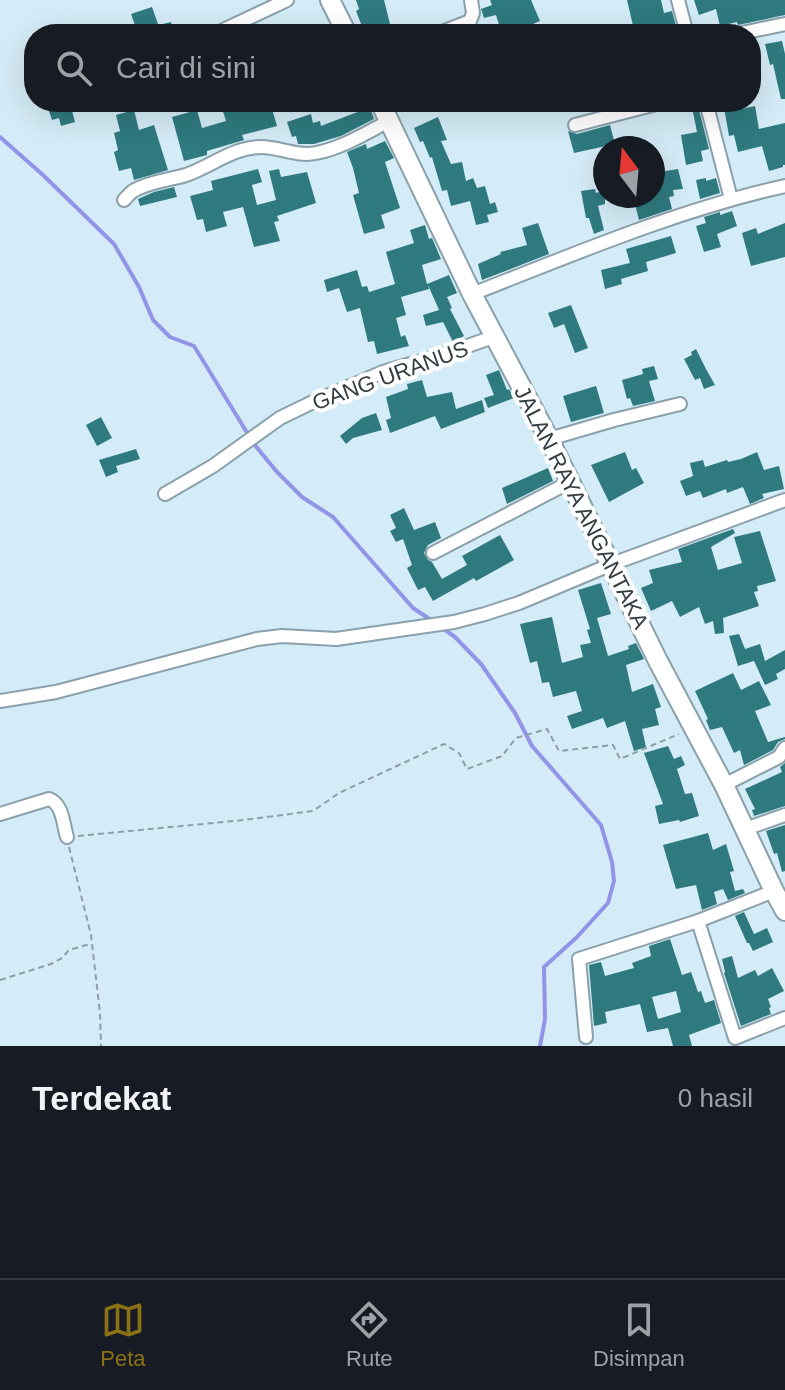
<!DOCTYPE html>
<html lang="id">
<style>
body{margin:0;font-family:Helvetica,sans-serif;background:#20242c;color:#f1f3f6}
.compass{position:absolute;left:593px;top:136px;width:72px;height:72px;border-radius:50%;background:#171b24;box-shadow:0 8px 32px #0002;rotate:344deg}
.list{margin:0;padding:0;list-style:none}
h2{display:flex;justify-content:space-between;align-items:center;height:104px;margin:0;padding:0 32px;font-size:34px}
h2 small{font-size:26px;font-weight:400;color:#9ea1a6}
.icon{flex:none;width:44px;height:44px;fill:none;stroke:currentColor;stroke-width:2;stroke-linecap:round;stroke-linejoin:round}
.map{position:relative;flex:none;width:785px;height:1046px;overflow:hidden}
.search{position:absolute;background:#171b24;box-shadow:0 8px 32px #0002;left:24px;right:24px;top:24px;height:88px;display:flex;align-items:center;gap:20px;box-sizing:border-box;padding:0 28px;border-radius:32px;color:#9ea1a6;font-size:30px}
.sheet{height:232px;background:#171b24}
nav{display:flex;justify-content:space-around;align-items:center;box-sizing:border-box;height:112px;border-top:2px solid #363941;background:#171b24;font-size:22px;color:#9ea1a6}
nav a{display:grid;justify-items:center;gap:4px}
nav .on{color:#8a7214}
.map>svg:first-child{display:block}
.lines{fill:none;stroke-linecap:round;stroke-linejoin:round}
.stream{stroke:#9294e8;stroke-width:4}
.building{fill:#2f7a7f;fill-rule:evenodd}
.minor-casing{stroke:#8aa1ac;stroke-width:16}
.secondary-casing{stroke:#8aa1ac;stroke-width:22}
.path{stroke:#8d9ea7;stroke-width:2;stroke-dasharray:6 4;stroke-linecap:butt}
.minor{stroke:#fff;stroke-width:12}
.secondary{stroke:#fff;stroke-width:18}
.labels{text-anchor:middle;stroke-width:8;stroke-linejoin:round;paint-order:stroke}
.street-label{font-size:22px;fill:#343d42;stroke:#fff}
</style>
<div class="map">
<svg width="785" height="1046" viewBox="0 0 785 1046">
<rect width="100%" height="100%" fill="#d4ecf7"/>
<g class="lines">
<g class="stream">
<polyline points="0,137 43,175 114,244 139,287 153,320 170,337 194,346 254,444 277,472 302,497 333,517 413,608 434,622"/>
<polyline points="441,627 455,637 481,664 515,713 532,746 601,825 612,862 614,881 608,903 576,938 544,967 545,1019 540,1046"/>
</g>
</g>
<g class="building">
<polygon points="356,0 384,0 390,24 384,25 387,34 365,34 356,11 359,9"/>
<polygon points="490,0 531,0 540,21 510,34 502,34 496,15 484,18 481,9 492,5"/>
<polygon points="627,0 661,0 664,13 672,11 677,30 670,32 670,34 635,34"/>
<polygon points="694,0 785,0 785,15 738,25 737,22 720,26 716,9 699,15"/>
<polygon points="152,7 158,24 147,28 171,22 174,34 138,34 131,14"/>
<polygon points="782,41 785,54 785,99 781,99 773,64 770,65 765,44"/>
<polygon points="46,102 59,102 60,106 70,103 75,122 61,126 59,118 52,120"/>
<polygon points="220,102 243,102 245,109 270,102 277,126 242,135 244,140 207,151 207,155 184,161 172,117 197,110 202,128 226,121"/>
<polygon points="357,102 368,102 374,119 341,136 314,144 298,144 296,136 292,137 287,122 311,114 313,123 320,121 321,126 360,111"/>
<polygon points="691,102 697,102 709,149 701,151 703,161 686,165 681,135 697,132"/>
<polygon points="723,102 739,102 741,109 755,106 759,129 785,123 785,165 783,165 783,167 769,171 762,146 738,152 734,135 729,136"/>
<polygon points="134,110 139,130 154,125 168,170 134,180 131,168 119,171 114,152 118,150 114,133 120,131 116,115"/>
<polygon points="438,117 447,140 441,141 451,164 462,162 466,181 473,178 477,188 485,186 490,204 495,202 498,212 487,215 489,222 476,225 470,201 451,206 447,190 442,191 432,157 430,158 423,141 420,142 414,128"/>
<polygon points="610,125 615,144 574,153 568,131 577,134"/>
<polygon points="385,141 394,158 385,162 400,208 381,215 385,228 364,234 353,195 359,193 353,168 347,152 366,144 367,149"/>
<polygon points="258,169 262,182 252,185 257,205 276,200 269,171 279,169 281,177 307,172 316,203 277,216 279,221 274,222 280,241 254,247 243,207 223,212 227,226 206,232 203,219 197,220 190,196 213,190 211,181"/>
<polygon points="678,169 683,189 673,190 674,196 669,197 672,209 639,220 633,196 653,196 653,173"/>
<polygon points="706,178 706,181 716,178 720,193 700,199 696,180"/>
<polygon points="174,187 177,197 140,206 138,199 154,192"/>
<polygon points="595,189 596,193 605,190 605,204 598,206 604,230 594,234 589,218 586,218 581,191"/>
<polygon points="732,211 737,226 717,234 721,247 704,252 696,226 706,223 704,217 720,212 720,215"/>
<polygon points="538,223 549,254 482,280 478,264 501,254 500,252 527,245 522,228"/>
<polygon points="785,223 785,257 751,266 742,233 756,228 758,234"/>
<polygon points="425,225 429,239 432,238 441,259 422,265 427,284 449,275 457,293 447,297 452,308 450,309 464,336 453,342 443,322 426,326 423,315 439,310 428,285 429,289 401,297 406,315 396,318 401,337 405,335 409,346 377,354 374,341 368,342 360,308 347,312 339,288 327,292 324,280 357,270 362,287 367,286 369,292 395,284 386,252 414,243 410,230"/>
<polygon points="671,236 676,253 646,262 648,271 621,279 622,284 605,289 601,270 630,263 626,249"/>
<polygon points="571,305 588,348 575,353 564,324 554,328 548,313"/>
<polygon points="696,349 706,369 715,385 704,389 700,378 695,380 684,359 692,355 691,352"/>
<polygon points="654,366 658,379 649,381 655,401 633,406 630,398 627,399 622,380 643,374 642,369"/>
<polygon points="499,370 507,390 509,389 514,398 488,408 484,398 494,395 486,375"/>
<polygon points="422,380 427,397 452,392 456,409 482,400 485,412 441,429 435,416 390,433 386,420 391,418 386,397 408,389 407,384"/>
<polygon points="596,386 604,413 571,422 563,396"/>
<polygon points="376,413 382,430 353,438 346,444 340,436 362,418"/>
<polygon points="101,417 112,438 97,446 86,425"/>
<polygon points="136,449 140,459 116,466 118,472 106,477 99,460"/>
<polygon points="625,452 632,470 636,468 644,483 609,502 591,465"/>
<polygon points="757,452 764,470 779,466 784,489 762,494 764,498 750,504 743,487 727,493 726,489 703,498 700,491 686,496 680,481 693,476 690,463 703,460 705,467 727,460 728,462 741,459"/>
<polygon points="548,468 553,481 507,504 502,488"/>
<polygon points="404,508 414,530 435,522 441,538 428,545 424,553 428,560 432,562 442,579 467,565 462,556 500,535 514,560 476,581 474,578 433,601 425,587 418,590 407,568 412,565 403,539 396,542 390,531 396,528 390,515"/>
<polygon points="733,529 735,533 711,547 718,570 742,563 734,537 760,531 776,581 757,586 758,591 754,592 759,606 723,618 724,633 715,634 713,621 705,624 699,607 680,617 672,601 651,611 641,588 653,583 649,570 682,562 678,549"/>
<polygon points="601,583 611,614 597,618 608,656 629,649 628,646 636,643 644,659 626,665 632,692 653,684 661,707 655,709 659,725 642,729 646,747 634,751 625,721 607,728 603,718 572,729 567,716 582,711 576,691 553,697 549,682 542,683 537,661 530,663 520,624 552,617 562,663 583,657 580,645 591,643 587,630 590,629 578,590"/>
<polygon points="739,634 745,649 760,644 765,661 785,650 785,669 776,674 778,679 765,685 754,661 738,666 729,636"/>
<polygon points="733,673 741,690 759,681 771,705 755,711 768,742 785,737 785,739 778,742 773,750 744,765 740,750 734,753 722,727 710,730 706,720 708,719 695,691"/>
<polygon points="668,746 674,759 681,756 685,765 677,769 685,794 692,793 699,816 680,822 679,820 659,824 655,806 663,804 644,753"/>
<polygon points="785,763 785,806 754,816 752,810 755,809 745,789 782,772 780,767"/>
<polygon points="785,825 785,871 782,872 777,853 774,854 766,831"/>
<polygon points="708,833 713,850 726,844 734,871 730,872 735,891 743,889 745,893 728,900 723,889 714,892 717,904 702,910 696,885 676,889 663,845"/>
<polygon points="744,912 754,934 767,928 773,942 753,951 749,943 747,943 735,916"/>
<path d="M670,939L682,975L691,972L698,992L701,991L705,1003L714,1000L721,1023L689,1035L692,1046H673L668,1028L647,1032L640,1004L605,1012L607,1023L594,1026L589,965L601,962L605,976L634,968L632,963L651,956L649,946ZM676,991L681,1012L658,1019L652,997Z"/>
<polygon points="732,956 738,978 755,970 758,976 772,968 784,991 768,999 771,1007 769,1008 771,1014 741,1026 724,973 725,972 722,959"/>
</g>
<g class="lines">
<defs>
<g id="minor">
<polyline points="678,0 687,34"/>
<polyline points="215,34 287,0"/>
<polyline points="437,34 470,21 473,13 471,0"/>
<polyline points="737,34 785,24"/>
<polyline points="706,102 731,199"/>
<polyline points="575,125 664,102"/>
<path d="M124,200C127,197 129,194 133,191C148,182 169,180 186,175C212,166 233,147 261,147C280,147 297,157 316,153C342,148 366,133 389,121"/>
<path d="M472,294C572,255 680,209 785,186"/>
<polyline points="549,439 614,420 680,404"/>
<polyline points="165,494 213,466 280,418 315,401 383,372 442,355 496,336"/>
<polyline points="433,553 570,482"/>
<polyline points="0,701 56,692 257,639 282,636 336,639 454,622 485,614 519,603 612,564 785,500"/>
<polyline points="724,785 779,757 785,748"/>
<path d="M0,814L49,799C63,804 63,824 67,837"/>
<polyline points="745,829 785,815"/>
<polyline points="698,921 735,1038 785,1018"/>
<polyline points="586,1037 579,959 698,921 774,891"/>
</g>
<g id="secondary">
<polyline points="330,0 347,34"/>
<polyline points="380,102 472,294 549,439 658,661 724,785 774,891 785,911"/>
</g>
</defs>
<use href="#minor" class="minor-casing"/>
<use href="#secondary" class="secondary-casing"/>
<g class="path">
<polyline points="78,836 244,820 313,811 339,793 444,744 459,753 467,769 502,756 516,738 547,729 559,751 613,745 620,759 679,734"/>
<polyline points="69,847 91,935 100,1013 101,1046"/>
<polyline points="0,980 51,964 62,958 69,950 90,944"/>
</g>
<use href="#minor" class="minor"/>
<use href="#secondary" class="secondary"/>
</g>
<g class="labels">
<g class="street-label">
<text transform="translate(390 375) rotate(-20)" y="8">GANG URANUS</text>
<text transform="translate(582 507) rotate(63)" y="8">JALAN RAYA ANGANTAKA</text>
</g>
</g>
</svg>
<svg class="compass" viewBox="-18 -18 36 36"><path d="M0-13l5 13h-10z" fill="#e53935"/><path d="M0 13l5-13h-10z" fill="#9ea1a6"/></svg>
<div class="search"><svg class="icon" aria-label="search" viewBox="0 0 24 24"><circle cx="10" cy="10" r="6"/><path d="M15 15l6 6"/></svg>Cari di sini</div>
</div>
<section class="sheet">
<h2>Terdekat<small>0 hasil</small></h2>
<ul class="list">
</ul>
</section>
<nav>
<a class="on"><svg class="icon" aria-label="map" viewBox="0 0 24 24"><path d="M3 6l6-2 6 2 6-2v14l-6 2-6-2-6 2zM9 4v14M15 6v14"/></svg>Peta</a>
<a><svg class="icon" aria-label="directions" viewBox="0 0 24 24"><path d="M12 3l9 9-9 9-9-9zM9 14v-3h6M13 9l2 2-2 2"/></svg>Rute</a>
<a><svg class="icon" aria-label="saved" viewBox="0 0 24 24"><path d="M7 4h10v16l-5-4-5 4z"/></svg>Disimpan</a>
</nav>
